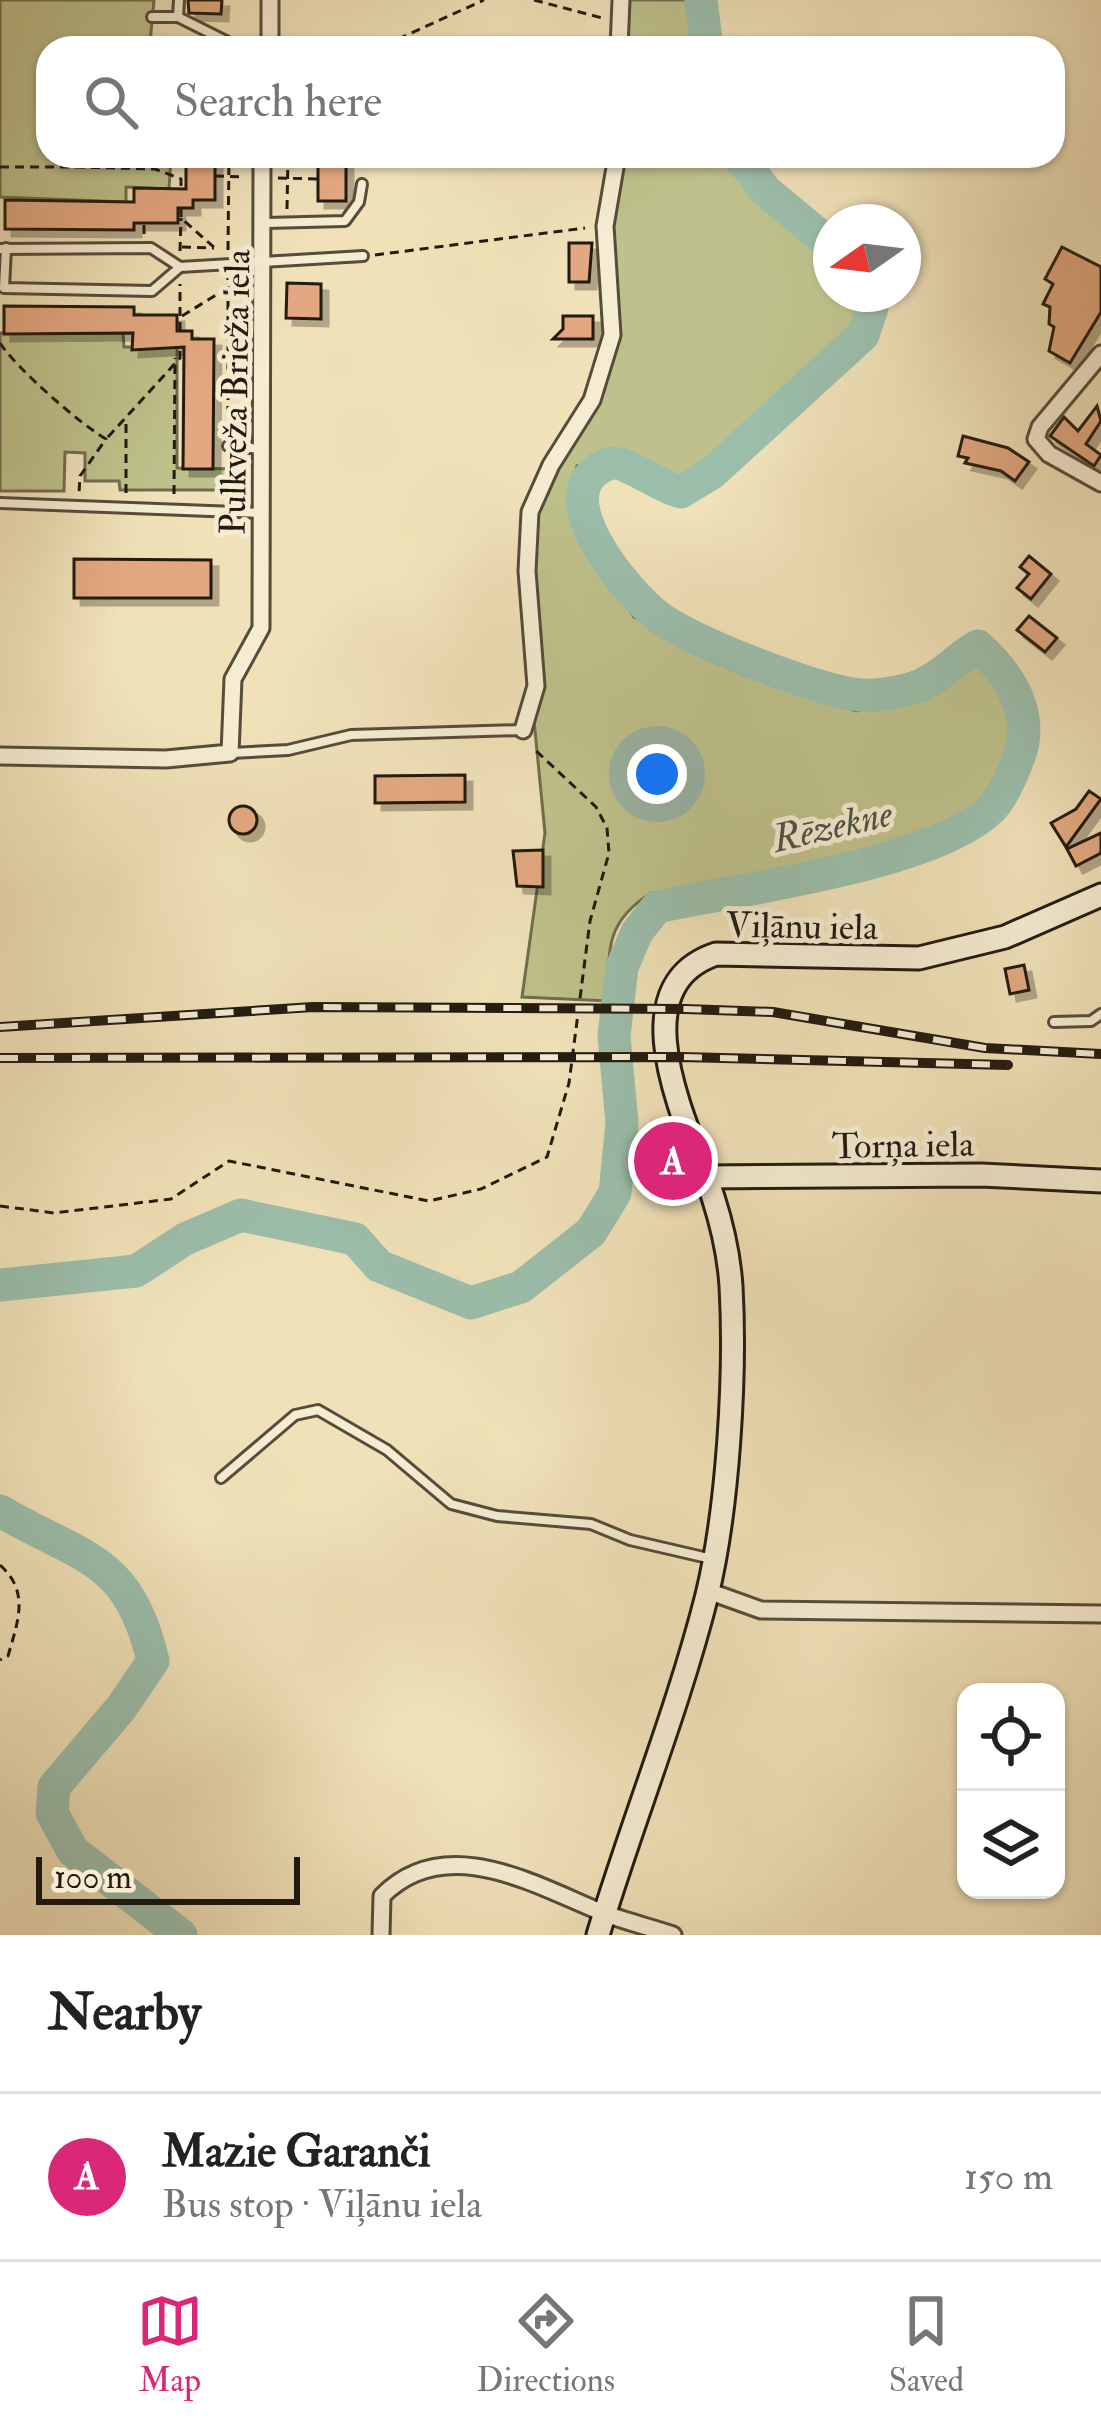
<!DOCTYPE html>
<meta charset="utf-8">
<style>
body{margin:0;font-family:"IM FELL Double Pica",serif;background:#f2f2f2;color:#222}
.controls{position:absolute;right:36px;bottom:36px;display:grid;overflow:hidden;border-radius:24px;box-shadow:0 3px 9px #0004}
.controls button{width:108px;height:108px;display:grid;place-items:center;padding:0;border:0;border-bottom:3px solid #e0e0e0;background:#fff;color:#222;font:60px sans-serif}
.compass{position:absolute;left:813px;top:204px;width:108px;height:108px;border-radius:50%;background:#fff;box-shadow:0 3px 9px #0004;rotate:256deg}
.scale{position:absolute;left:36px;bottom:30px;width:264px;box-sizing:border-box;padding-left:12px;border:6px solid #231a11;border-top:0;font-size:33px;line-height:42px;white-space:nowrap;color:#231a11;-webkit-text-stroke:9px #f5ecd1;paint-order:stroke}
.you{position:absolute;left:657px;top:774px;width:42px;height:42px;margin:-30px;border:9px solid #fff;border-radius:50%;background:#1a73e8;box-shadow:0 0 0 18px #1a73e833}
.badge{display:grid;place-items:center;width:78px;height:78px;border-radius:50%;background:#db2777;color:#fff;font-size:39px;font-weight:700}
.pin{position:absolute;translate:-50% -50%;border:6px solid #fff;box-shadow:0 3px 12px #0006}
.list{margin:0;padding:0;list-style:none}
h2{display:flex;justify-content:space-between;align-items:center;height:156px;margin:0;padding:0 48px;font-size:51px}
h2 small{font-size:39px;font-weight:400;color:#767676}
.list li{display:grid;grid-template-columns:78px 1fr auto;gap:36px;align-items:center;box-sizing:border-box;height:168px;padding:0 48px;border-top:3px solid #e0e0e0}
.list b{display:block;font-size:45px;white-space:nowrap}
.list p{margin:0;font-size:39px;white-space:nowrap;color:#767676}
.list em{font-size:39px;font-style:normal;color:#767676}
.icon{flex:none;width:66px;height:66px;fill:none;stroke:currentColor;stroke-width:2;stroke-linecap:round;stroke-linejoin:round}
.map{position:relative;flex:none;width:1101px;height:1935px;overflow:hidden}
.search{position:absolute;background:#fff;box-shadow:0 3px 9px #0004;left:36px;right:36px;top:36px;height:132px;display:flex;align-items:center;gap:30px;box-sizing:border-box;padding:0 42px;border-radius:36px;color:#767676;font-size:45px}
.sheet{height:324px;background:#fff}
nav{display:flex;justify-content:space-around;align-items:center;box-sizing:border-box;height:168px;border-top:3px solid #e0e0e0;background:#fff;font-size:33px;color:#767676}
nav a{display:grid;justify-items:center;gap:6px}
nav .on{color:#db2777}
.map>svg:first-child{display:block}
.green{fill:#bec18b;stroke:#706e4e;stroke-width:3}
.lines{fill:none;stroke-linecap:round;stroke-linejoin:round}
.river{stroke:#9bbeab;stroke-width:33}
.building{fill:#e3a881;stroke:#231a11;stroke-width:3;filter:url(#shadow)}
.lane-casing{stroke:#564c3b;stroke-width:14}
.street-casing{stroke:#564c3b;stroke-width:21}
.secondary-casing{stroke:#231a11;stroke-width:27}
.path{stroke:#231a11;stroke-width:3;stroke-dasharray:9 6;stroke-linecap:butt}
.lane{stroke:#f5ecd1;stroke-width:8}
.street{stroke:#f5ecd1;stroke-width:15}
.secondary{stroke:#f5ecd1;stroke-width:21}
.rail-casing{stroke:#231a11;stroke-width:10}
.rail{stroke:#f5ecd1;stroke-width:6;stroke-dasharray:18;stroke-linecap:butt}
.labels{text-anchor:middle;stroke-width:10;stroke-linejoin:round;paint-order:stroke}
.street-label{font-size:36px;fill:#231a11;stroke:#f5ecd1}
.water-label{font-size:39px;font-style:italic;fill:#4d5347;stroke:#f5ecd1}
</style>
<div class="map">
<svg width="1101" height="1935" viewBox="0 0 1101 1935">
<defs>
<filter id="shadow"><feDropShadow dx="7" dy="7" stdDeviation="0" flood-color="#0004"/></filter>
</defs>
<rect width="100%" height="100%" fill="#f0e1b8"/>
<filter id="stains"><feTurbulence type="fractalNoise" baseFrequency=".00167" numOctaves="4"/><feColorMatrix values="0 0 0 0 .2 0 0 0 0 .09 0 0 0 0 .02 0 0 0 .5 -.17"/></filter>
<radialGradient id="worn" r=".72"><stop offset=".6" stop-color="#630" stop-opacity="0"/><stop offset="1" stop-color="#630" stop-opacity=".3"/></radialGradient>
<g class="green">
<polygon points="0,0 154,0 150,43 233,45 48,48 48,156 171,156 169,189 126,187 126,202 0,197"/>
<polygon points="623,0 701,0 705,48 619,48"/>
<path d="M611,156H740L766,191L831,245V294H864L872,308L863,335L712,473L681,492L629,453L577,466L571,512L634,617L777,685L856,711L945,686L939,678L978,646L1023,748L970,823L915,851L651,893C605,922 608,950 609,1001L522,997L545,833L532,700L530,512L592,400L612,335Z"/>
<polygon points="0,333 123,333 124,347 177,347 177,468 234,469 234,490 120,490 119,481 85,481 85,453 65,452 64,491 0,491"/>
</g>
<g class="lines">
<g class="river">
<polyline points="701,0 707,48"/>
<polyline points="739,156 766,191 831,245"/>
<path d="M0,1285L136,1271L185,1239L241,1215L355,1239L379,1266L471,1303L521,1287L591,1232L615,1193L622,1123L614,1036L622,967L637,932L657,907C739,889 935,865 992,808C1004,795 1012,775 1018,759C1036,715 1010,675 978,646C953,660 939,681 910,689C892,694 866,698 847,693C802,684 698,644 660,618C628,595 539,490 608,464C625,458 658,487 681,492L712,473L863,335L872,308L864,294"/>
<path d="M0,1511C82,1559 129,1556 153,1661L121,1708L54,1787L52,1813L73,1851L181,1935"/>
</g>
</g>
<g class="building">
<polygon points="188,0 222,0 221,14 189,13"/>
<polygon points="186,156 215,156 215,200 193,200 193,208 178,208 178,223 134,223 134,230 5,229 5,200 134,202 134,188 186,189"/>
<rect x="318" y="156" width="28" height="45"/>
<polygon points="569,243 592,243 589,282 569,282"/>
<polygon points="1062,247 1101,267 1101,312 1070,363 1049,351 1054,327 1049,324 1050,307 1043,304 1053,284 1045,279"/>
<polygon points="287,283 321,284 321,319 286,318"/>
<polygon points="4,306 134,307 134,315 177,315 177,331 192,331 192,339 214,339 213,469 183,469 184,347 132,350 133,333 4,334"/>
<polygon points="563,316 593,316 593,339 553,339 563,329"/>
<polygon points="1097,406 1101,421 1086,444 1101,455 1094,466 1050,436 1064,417 1078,431"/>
<polygon points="963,436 1008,448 1029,462 1015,481 1001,471 965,463 968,458 958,456"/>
<polygon points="1029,556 1051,574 1031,599 1017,588 1029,574 1020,567"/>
<polygon points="74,559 211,560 211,598 74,598"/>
<polygon points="1029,616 1057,638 1045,652 1017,630"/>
<polygon points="465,775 465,802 375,803 375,776"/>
<polygon points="1089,791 1101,799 1066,847 1051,823 1076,809"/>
<circle cx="243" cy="820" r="14"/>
<polygon points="1101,833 1101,853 1076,866 1067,849"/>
<polygon points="543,850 543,887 517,886 513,851"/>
<polygon points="1024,965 1029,990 1010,994 1005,969"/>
</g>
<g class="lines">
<defs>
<g id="lane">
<polyline points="179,0 178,17 240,48"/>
<polyline points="152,17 178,17"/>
<polyline points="374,48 385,44"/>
<polyline points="266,223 345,221 359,202 362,184"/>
<polyline points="6,248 4,288 152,291 180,267"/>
<polyline points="0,249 151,248 180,267 363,256"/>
<polyline points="228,446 263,449"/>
<polyline points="0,503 260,513"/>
<polyline points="231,753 288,750 351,735 521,730"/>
<polyline points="1054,1022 1091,1021 1101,1014"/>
<polyline points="221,1478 295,1415 318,1410 387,1450 451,1504 497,1516 591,1524 630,1540 712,1559"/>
</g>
<g id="street">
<polyline points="270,0 270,48"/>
<polyline points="619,48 621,0"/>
<polyline points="1101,354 1040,427 1036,439 1049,454 1101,483"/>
<polyline points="523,730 536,686 527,571 530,512 551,465 592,400 612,335 605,226 617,156"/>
<polyline points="0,756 166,759 230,753 233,679 261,628 262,156"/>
<polyline points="708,1591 761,1610 1101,1614"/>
<path d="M381,1935L382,1896C445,1832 533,1884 601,1912C624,1921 649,1927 673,1935"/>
</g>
<g id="secondary">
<polyline points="705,1177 981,1175 1101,1181"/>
<path d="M598,1935C632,1822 678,1710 707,1595C728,1509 736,1375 731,1286C729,1256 722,1225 713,1197C691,1131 615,988 716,954L919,958L1005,937L1101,895"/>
</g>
</defs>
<use href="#lane" class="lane-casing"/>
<use href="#street" class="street-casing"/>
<use href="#secondary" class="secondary-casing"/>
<g class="path">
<polyline points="534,0 606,19"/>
<polyline points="398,39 484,0"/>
<polyline points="0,167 76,167 88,156"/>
<polyline points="76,167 155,169 181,179 181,192"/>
<polyline points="215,176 244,177"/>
<polyline points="278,178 318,179"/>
<polyline points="181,208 181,218 217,250"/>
<polyline points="287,209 288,156"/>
<polyline points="144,234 144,223"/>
<polyline points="182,247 214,248"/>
<polyline points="228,250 229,156"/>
<polyline points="180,251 181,218"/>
<polyline points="375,255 585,228"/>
<polyline points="182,316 224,290"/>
<polyline points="180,331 180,284"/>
<path d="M0,343C15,367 81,425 106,439L80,476L79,493"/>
<polyline points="228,430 228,278"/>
<polyline points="108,437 180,358 180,347"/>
<polyline points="126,493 126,419"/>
<polyline points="174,494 175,358"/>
<polyline points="230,501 231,457"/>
<polyline points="0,1206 54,1213 171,1199 229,1161 429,1201 481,1189 547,1157 569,1083 590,921 609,853 607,828 596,807 532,747"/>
<path d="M0,1565C30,1592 18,1621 8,1656L0,1660"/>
</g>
<use href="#lane" class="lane"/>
<use href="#street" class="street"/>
<use href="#secondary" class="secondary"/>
<defs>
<g id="rail">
<polyline points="0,1027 313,1007 685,1009 773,1012 985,1048 1101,1054"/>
<polyline points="0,1058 681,1057 1008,1065"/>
</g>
</defs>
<use href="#rail" class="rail-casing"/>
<use href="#rail" class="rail"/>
</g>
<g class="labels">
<g class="street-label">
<text transform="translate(234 392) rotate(-89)" y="13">Pulkveža Brieža iela</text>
<text transform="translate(802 925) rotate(1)" y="13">Viļānu iela</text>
<text transform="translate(903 1144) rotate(-1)" y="13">Torņa iela</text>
</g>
<g class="water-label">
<text transform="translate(832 825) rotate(-13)" y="14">Rēzekne</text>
</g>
</g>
<rect width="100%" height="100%" filter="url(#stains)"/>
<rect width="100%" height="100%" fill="url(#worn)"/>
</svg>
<div class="controls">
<button><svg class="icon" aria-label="locate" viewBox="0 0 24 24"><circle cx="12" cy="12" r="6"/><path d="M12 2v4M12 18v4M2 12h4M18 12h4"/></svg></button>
<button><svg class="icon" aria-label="layers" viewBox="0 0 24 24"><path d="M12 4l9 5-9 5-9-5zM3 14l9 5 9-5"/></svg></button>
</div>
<svg class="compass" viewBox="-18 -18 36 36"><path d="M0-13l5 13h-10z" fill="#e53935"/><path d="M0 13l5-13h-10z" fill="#767676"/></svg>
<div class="scale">100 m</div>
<div class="you"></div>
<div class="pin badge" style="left:673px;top:1161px">A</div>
<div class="search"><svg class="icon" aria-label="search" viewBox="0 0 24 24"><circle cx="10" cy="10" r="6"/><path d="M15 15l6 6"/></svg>Search here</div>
</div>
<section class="sheet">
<h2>Nearby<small></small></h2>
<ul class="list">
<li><span class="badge">A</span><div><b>Mazie Garanči</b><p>Bus stop · Viļānu iela</p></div><em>150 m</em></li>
</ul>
</section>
<nav>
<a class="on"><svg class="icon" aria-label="map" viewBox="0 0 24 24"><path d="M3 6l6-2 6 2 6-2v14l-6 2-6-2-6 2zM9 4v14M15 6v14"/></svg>Map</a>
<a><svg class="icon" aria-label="directions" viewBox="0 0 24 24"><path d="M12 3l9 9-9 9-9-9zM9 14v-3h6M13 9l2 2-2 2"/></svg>Directions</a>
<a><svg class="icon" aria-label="saved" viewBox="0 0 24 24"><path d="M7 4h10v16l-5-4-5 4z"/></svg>Saved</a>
</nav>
